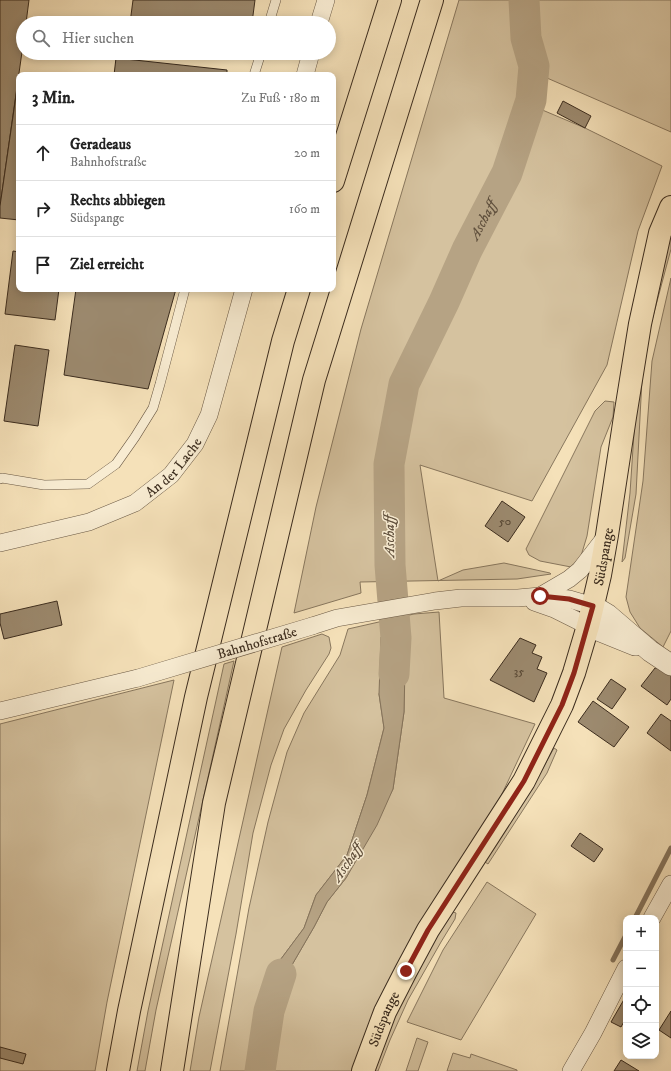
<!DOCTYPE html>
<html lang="de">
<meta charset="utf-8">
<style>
body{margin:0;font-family:"IM FELL DW Pica",serif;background:#f6f6f6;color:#222}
.controls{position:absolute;right:12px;bottom:12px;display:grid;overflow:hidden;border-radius:8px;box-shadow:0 2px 10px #0003}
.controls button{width:36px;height:36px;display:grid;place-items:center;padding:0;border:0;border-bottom:1px solid #e0e0e0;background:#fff;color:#222;font:20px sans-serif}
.stop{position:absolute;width:12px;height:12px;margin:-9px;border:3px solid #8f2418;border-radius:50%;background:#fff}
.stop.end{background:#8f2418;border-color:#fff;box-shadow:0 1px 4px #0008}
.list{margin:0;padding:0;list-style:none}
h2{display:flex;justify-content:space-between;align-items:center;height:52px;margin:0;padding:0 16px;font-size:17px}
h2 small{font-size:13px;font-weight:400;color:#767676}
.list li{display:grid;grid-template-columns:26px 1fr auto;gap:12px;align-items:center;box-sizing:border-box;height:56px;padding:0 16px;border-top:1px solid #e0e0e0}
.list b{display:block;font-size:15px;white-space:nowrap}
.list p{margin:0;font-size:13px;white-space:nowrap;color:#767676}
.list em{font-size:13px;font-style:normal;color:#767676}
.icon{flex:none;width:22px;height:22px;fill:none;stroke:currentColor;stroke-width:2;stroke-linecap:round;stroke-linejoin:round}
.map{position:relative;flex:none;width:671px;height:1071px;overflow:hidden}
.search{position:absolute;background:#fff;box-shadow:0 2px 10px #0003;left:16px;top:16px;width:320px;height:44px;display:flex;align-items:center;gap:10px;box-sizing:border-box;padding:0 14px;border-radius:22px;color:#767676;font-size:15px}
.panel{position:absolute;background:#fff;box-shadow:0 2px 10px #0003;left:16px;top:72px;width:320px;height:220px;border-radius:8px}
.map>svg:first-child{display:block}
.green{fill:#d5c29f;stroke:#88775e;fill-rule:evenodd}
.water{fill:#b6a384;stroke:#85735b}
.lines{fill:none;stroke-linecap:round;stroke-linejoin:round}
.stream{stroke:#85735b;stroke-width:5}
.river{stroke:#b6a384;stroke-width:31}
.building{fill:#9c8a6f;stroke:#3b2c1e}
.service-casing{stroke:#6a5945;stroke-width:10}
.minor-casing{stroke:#6a5945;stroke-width:18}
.tertiary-casing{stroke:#6a5945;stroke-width:22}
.primary-casing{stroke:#3b2c1e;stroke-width:24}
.motorway-casing{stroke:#3b2c1e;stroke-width:24}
.service{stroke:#f8ecd2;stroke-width:9}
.minor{stroke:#f8ecd2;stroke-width:17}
.tertiary{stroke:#f8ecd2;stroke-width:21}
.primary{stroke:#f5e1b9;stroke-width:22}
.motorway{stroke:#f5e1b9;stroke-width:22}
.minor-bridge-casing{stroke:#6a5945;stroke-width:18;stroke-linecap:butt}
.minor-bridge{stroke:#f8ecd2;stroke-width:17}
.route{stroke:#8f2418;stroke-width:5}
.labels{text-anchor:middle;stroke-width:3;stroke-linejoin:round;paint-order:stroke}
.number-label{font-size:12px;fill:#534432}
.street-label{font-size:14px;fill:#3b2c1e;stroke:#f8ecd2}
.water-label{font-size:15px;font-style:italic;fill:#60503d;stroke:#f8ecd2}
</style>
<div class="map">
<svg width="671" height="1071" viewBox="0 0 671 1071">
<rect width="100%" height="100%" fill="#f5e1b9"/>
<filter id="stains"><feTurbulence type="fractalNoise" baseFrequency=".005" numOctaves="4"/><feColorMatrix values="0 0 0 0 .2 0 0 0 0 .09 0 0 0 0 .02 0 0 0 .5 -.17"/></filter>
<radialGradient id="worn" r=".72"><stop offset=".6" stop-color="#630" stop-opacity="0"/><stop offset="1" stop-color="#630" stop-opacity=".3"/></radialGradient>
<g class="green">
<polygon points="459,0 671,0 671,132 547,78 540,109 585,128 662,166 638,231 607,365 532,501 420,465 438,581 463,570 504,563 550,573 551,574 517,579 360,582 361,593 294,613 316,507 361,329"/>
<polygon points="671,235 671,249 651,324 642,379 636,494 625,558 622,562 630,493 635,418 647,324"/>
<polygon points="671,278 671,631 663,647 640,628 630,612 626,597 643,481 652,361"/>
<polygon points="605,401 614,402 613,417 601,447 587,536 581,556 571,567 540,561 529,555 526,549 595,411"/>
<path d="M439,612L444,698L535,724L501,796L460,861L413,934L371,1022L353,1071H220L249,908L268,822L287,752L304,713L340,655L348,629L414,614ZM405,627L404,712L393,789L346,878L327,902L314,927L289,970L278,1003L259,1026L275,967L304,928L316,895L347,855L367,795L384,728L379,694Z"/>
<polygon points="322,634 329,637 331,648 329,654 306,690 284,729 271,765 253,833 236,934 210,1071 190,1071 199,1017 282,647"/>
<polygon points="234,661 156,1010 145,1071 137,1071 148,1011 224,664"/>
<polygon points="174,680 107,1002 95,1071 0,1071 0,724"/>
<polygon points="554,748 557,750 547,773 488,864 482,860 539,775"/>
<polygon points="487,882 536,914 461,1040 407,1022 443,950"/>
<polygon points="453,912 456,913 455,919 441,942 408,1000 390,1040 378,1071 373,1071 401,1000 432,939"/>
<polygon points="417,1038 428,1042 418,1071 406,1071"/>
<polygon points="453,1053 470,1058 471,1054 517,1070 517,1071 447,1071"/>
</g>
<polygon class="water" points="406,627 404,712 393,789 377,825 346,878 327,902 314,927 289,970 278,1003 258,1027 275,967 304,928 316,895 347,855 367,795 384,728 379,694 381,637"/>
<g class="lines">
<g class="stream">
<polyline points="635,918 671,848"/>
<polyline points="613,960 626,935"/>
</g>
<g class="river">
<path id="s1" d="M394,674L396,638L390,565L389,464L404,384L444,302L467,250L507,173L531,100L534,66L526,38L524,0"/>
<polyline points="260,1071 269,1011 281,974"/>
</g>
</g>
<g class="building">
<polygon points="0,0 29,0 26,23 23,23 23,45 0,206"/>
<polygon points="133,0 255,0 252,23 130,23"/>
<polygon points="116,58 227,70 227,75 114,75"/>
<polygon points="19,75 19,220 0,218 0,206"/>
<polygon points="563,101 591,116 585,128 557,113"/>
<polygon points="13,251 19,252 19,289 59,289 55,320 5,314"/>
<polygon points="76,289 176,289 148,389 64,375"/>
<polygon points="15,345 49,350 38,426 4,421"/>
<polygon points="502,501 525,517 508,542 485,526"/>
<polygon points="57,601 62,625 4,639 0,623 0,614"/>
<polygon points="520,638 536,645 532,653 542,657 537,669 547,673 534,702 490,680"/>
<polygon points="655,668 663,668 671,674 671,699 667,705 641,686"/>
<polygon points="611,679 626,689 612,709 597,699"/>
<polygon points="593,701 629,727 614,747 578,722"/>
<polygon points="661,714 671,721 671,751 647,733"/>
<polygon points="580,833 603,849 594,862 571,846"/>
<polygon points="626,996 626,1018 621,1027 611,1022"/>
<polygon points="671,1011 671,1038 659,1030"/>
<polygon points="0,1047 26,1054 23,1064 0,1058"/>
<polygon points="621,1060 639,1071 614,1071"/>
</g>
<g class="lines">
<defs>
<g id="service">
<polyline points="269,23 276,0"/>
<polyline points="254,75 261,53"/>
<polyline points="0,479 2,478 44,485 88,484 116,464 135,437 153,408 160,384 185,289"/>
</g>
<g id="minor">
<polyline points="319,23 326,0"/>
<polyline points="305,75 311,53"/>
<path id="s2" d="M0,543L89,522L135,503L171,475L195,444L209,415L244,289"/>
<polyline points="540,596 569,579 580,570 607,535"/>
<polyline points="534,602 554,609 588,626"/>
<polyline points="312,626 337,618 435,601 461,598 518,598 540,596 569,599 593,606"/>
<polyline points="0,711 138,678"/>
<polyline points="652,918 671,884"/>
<polyline points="571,1071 593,1033 626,968"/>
</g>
<g id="tertiary">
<polyline points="593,606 608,615 650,651 671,665"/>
<polyline points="588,626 635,645"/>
</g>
<g id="primary">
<path id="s3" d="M363,1071L385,1012L406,971L428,930L524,781L562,705L574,673L588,626L600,575L607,535L625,417L640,324L660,233L671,207"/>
</g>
<g id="motorway">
<polyline points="333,181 390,0"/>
<polyline points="118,1071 129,1011 196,697 283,341 299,289"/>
<polyline points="172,1071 214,803 314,380 432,0"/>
</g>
</defs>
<use href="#service" class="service-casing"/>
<use href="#minor" class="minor-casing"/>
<use href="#tertiary" class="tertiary-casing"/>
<use href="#primary" class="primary-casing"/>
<use href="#motorway" class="motorway-casing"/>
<use href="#service" class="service"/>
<use href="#minor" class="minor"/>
<use href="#tertiary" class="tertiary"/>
<use href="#primary" class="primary"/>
<use href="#motorway" class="motorway"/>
<defs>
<g id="minor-bridge">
<path id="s4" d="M138,678L312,626"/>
</g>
</defs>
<use href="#minor-bridge" class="minor-bridge-casing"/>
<use href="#minor-bridge" class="minor-bridge"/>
</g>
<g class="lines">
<polyline class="route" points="406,971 428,930 524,781 562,705 574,673 593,606 569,599 540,596"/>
</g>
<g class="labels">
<g class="number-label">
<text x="505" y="525">50</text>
<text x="519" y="675">35</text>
</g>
<g class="street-label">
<text dy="5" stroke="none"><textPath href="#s2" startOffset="194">An der Lache</textPath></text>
<text dy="5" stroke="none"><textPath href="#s3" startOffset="572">Südspange</textPath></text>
<text dy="5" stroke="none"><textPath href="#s4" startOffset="124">Bahnhofstraße</textPath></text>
<text dy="5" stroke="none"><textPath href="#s3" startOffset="56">Südspange</textPath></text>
</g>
<g class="water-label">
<text dy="5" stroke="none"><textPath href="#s1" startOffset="474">Aschaff</textPath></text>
<text transform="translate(389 536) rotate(-91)" y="5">Aschaff</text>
<text transform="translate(347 862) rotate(-56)" y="5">Aschaff</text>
</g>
</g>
<rect width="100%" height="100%" filter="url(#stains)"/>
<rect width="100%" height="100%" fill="url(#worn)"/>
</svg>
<div class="controls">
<button>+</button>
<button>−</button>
<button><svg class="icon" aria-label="locate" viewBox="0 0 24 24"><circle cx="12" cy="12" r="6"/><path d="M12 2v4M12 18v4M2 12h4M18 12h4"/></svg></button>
<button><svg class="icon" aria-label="layers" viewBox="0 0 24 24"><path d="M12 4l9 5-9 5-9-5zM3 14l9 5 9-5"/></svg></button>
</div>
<div class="stop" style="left:540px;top:596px"></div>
<div class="stop end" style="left:406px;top:971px"></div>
<div class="search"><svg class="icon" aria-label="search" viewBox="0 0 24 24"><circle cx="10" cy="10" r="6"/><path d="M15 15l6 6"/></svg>Hier suchen</div>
<section class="panel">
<h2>3 Min.<small>Zu Fuß · 180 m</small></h2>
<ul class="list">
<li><svg class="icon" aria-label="ahead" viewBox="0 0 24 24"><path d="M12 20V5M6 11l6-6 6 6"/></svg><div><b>Geradeaus</b><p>Bahnhofstraße</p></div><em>20 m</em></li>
<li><svg class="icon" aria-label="right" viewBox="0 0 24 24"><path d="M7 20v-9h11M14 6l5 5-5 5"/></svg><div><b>Rechts abbiegen</b><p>Südspange</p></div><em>160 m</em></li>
<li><svg class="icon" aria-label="arrive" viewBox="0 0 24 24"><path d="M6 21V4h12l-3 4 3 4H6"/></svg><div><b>Ziel erreicht</b></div></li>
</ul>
</section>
</div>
